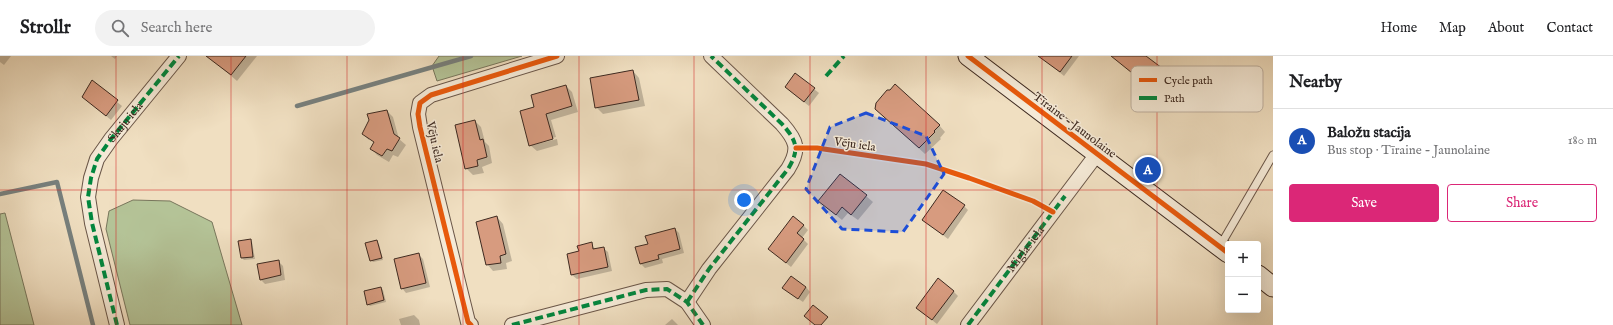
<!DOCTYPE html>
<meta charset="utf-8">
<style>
body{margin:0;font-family:"IM FELL English",serif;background:#f2f2f2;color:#202124}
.controls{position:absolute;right:12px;bottom:12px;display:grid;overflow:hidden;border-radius:4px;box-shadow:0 4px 16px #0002}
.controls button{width:36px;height:36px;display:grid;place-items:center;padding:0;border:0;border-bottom:1px solid #e0e0e0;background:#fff;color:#202124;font:20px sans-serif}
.you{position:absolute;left:744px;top:144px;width:14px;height:14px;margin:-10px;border:3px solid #fff;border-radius:50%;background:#1a73e8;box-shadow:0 0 0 6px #1a73e833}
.badge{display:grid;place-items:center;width:26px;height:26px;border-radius:50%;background:#db2777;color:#fff;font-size:13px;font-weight:700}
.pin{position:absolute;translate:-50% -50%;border:2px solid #fff;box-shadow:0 1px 4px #0006}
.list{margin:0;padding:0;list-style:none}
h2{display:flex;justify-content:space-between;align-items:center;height:52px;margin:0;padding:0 16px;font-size:17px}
h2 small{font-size:13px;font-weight:400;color:#757577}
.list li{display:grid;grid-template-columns:26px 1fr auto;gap:12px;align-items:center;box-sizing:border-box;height:64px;padding:0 16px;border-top:1px solid #e0e0e0}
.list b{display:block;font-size:15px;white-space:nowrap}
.list p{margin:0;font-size:13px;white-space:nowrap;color:#757577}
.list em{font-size:13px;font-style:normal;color:#757577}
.actions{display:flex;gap:8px;padding:12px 16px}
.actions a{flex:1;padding:9px 0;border:1px solid #db2777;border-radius:4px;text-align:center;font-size:14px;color:#db2777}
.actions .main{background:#db2777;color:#fff}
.icon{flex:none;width:22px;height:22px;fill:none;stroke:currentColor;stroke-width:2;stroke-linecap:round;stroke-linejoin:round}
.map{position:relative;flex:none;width:1273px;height:269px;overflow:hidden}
header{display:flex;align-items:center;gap:24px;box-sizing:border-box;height:56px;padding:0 20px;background:#fff;border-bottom:1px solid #e0e0e0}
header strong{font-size:19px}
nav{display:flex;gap:22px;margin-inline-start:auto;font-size:14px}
.search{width:280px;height:36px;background:#f2f2f2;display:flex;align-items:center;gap:10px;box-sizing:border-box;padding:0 14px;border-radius:22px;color:#757577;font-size:15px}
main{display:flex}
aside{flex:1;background:#fff}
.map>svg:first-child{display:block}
.green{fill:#b4c397;stroke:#78765c}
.shadow{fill:#0003}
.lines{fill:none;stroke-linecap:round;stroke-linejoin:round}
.stream{stroke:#77807e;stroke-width:4.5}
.building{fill:#d79b7f;stroke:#3d2920}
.service-casing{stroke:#6a5648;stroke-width:9}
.minor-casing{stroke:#6a5648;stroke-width:16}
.secondary-casing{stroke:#3d2920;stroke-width:21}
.path{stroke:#3d2920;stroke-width:2.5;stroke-dasharray:3 2;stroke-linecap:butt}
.service{stroke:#f5ead7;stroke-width:7}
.minor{stroke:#f5ead7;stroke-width:14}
.secondary{stroke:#f5ead7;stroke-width:19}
.quiet{stroke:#00873e;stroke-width:4;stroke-dasharray:8 4;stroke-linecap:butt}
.cycleway-casing{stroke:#f5ead7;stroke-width:8}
.cycleway{stroke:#e8590c;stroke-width:5}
.marked{fill:#1d4ed8;fill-opacity:0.2;stroke:#1d4ed8;stroke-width:3;stroke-dasharray:8 5;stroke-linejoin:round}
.grid{fill:none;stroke:#d62828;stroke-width:1;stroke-opacity:0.55}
.labels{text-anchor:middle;stroke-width:3;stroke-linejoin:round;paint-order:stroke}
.street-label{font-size:12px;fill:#3d2920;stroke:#f5ead7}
.key{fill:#f5ead7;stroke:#beb0a0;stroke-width:1}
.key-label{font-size:11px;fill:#3d2920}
</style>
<header>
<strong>Strollr</strong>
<div class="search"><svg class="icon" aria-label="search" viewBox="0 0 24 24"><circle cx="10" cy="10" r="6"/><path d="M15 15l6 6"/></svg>Search here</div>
<nav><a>Home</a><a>Map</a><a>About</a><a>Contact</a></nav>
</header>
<main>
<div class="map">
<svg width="1273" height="269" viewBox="0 0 1273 269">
<rect width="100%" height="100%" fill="#f0dfc1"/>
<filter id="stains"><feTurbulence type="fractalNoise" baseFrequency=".005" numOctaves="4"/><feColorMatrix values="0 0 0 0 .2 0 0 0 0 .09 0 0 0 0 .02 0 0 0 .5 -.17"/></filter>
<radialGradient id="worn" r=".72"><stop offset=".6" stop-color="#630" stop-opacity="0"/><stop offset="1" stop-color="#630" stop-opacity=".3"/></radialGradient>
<g class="green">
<polygon points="439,0 522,0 437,25 432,10"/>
<polygon points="133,144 170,145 212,166 242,269 130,269 106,173 109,155"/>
<polygon points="5,157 34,269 0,269 0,158"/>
</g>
<g class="shadow">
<polygon points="0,0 11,0 4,9 0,6"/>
<polygon points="111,0 117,0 115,3"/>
<polygon points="214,0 257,0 237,25 212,3"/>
<polygon points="1050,0 1079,0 1064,20 1046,5"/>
<polygon points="1112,0 1145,0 1171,22 1159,38"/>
<polygon points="633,15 639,22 645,50 603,58 596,51"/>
<polygon points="795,18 819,37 809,50 790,35"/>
<polygon points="92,26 122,50 111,64 83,41"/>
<polygon points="566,30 572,36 578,56 551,64 556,81 533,87 533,89 557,83 558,89 537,95 530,89 535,51"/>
<polygon points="387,55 393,61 399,83 406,89 398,101 393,99 389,106 377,99 371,92 374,87 369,84 377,89 378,88 369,81 369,84 363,78"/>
<polygon points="881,57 939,69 945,76 940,82 941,83 925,98"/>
<polygon points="475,65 481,71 485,86 489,90 492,107 482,111 484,117 473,119 466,112"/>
<polygon points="866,140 873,146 858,164 848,157 842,164 826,151"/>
<polygon points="964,150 968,154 948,183 923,164"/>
<polygon points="497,161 503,168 512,205 506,207 507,213 493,215 487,208"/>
<polygon points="803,169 808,174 802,182 808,188 791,211 769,193"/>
<polygon points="675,173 679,177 684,197 662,203 663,207 645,212 640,207 649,189"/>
<polygon points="250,184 252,186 255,203 244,204 242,202 239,186"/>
<polygon points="377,186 379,188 383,204 373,206 371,204"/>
<polygon points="591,188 596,194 603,192 608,196 612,215 577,223 572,219 568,199 580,196"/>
<polygon points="418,198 423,203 430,231 406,237 402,232"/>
<polygon points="278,205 283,210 285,224 265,228 260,223"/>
<polygon points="806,231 810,236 803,246 788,236"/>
<polygon points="381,232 383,234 386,246 370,250 368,248"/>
<polygon points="953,235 958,240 937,268 917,252"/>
<polygon points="414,259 419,264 420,269 401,269 399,263"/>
<polygon points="672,263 678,269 665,269"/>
</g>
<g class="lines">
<g class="stream">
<polyline points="297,50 471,0"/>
<polyline points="0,138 57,126 93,269"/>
</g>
</g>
<g class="building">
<polygon points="206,0 246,0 231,19"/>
<polygon points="1038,0 1072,0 1060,16"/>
<polygon points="1111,0 1146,0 1166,15 1152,33"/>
<polygon points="633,14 639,44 595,52 590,22"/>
<polygon points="795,17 815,32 804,46 785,31"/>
<polygon points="92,24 118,44 106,60 82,41"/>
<polygon points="895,28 940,69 934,75 935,76 919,92 875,53 876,47 887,34 890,34"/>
<polygon points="566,29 572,50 546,58 553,83 529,90 520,55 534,51 531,39"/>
<polygon points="387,54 394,78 400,82 392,95 387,93 382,100 370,93 374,86 362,78 369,64 367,58"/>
<polygon points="475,64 480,84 483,83 487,101 477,104 478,110 465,113 455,69"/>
<polygon points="840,118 867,139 851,159 842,151 836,159 818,145"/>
<polygon points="943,134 965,149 943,179 922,164"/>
<polygon points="497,160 506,198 500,200 501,207 486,209 476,166"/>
<polygon points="793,160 804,169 797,177 804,183 786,207 768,193"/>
<polygon points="675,172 680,193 658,199 659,203 640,208 635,191 648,188 645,180"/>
<polygon points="251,183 253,201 241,202 238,185"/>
<polygon points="377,184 382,202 370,205 365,187"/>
<polygon points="592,186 593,193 604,191 608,211 571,219 567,198 579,195 577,190"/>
<polygon points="419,197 426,227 401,233 394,203"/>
<polygon points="279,204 281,219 260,224 257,208"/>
<polygon points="791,220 806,231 798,243 782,232"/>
<polygon points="938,222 954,235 932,264 916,252"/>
<polygon points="381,231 384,244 367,249 364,235"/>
<polygon points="813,249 828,261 821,269 815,269 804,260"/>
</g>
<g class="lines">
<defs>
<polyline id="service" points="1220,190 1273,99"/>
<g id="minor">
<path d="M687,246L709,213L788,113C800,93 797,85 782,68L711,0"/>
<polyline points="117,269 92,167 88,141 91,122 97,103 111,83 179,0"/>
<polyline points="471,269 468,266 420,71 418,58 420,47 431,39 557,0"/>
<polyline points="512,269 646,234 667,233 687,246 703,269"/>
<path id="s1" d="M968,269L1097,98"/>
</g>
<g id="secondary">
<polyline points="968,0 1228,197"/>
<polyline points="1258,219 1273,231"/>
</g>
</defs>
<use href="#service" class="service-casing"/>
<use href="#minor" class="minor-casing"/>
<use href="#secondary" class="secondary-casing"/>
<polyline class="path" points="808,92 890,103"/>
<use href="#service" class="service"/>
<use href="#minor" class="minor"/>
<use href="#secondary" class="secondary"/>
<g class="quiet">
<polyline points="826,20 844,0"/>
<path d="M687,246L709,213L788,113C800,93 797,85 782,68L711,0"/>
<path id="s2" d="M117,269L92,167L88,141L91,122L97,103L111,83L179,0"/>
<polyline points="512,269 646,234 667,233 687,246 703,269"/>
<polyline points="968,269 1065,140"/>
</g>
<defs>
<g id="cycleway">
<polyline points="968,0 1228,197"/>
<polyline points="796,92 817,92 926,108 969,122 1033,145 1053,156"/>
<polyline points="471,269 468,266 420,71 418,58 420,47 431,39 557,0"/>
</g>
</defs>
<use href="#cycleway" class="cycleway-casing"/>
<use href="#cycleway" class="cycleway"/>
</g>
<path class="marked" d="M866,57L926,80L944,118L903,176L842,173L806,133L830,71Z"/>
<path class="grid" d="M116,0V269M231,0V269M347,0V269M463,0V269M579,0V269M694,0V269M810,0V269M926,0V269M1042,0V269M1157,0V269M0,134H1273"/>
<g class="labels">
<g class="street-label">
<text dy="4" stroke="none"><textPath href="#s2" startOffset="217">Skuju iela</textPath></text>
<text transform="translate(1075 69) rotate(37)" y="4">Tīraine - Jaunolaine</text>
<text transform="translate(435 86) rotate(77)" y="4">Vēju iela</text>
<text transform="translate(855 88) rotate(8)" y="4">Vēju iela</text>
<text dy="4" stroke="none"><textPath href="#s1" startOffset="95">Miglas iela</textPath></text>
</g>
</g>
<rect x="1131" y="10" width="132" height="46" rx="6" class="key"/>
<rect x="1139" y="22" width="18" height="4" fill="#e8590c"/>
<rect x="1139" y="40" width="18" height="4" fill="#00873e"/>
<g class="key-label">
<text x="1164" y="28">Cycle path</text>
<text x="1164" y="46">Path</text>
</g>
<rect width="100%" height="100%" filter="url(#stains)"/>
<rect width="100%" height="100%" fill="url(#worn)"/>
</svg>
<div class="controls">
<button>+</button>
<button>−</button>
</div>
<div class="you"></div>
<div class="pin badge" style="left:1148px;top:114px;background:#1a4fb4">A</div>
</div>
<aside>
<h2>Nearby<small></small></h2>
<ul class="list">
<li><span class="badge" style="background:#1a4fb4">A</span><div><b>Baložu stacija</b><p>Bus stop · Tīraine - Jaunolaine</p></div><em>180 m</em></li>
</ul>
<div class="actions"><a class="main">Save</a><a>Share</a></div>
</aside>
</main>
